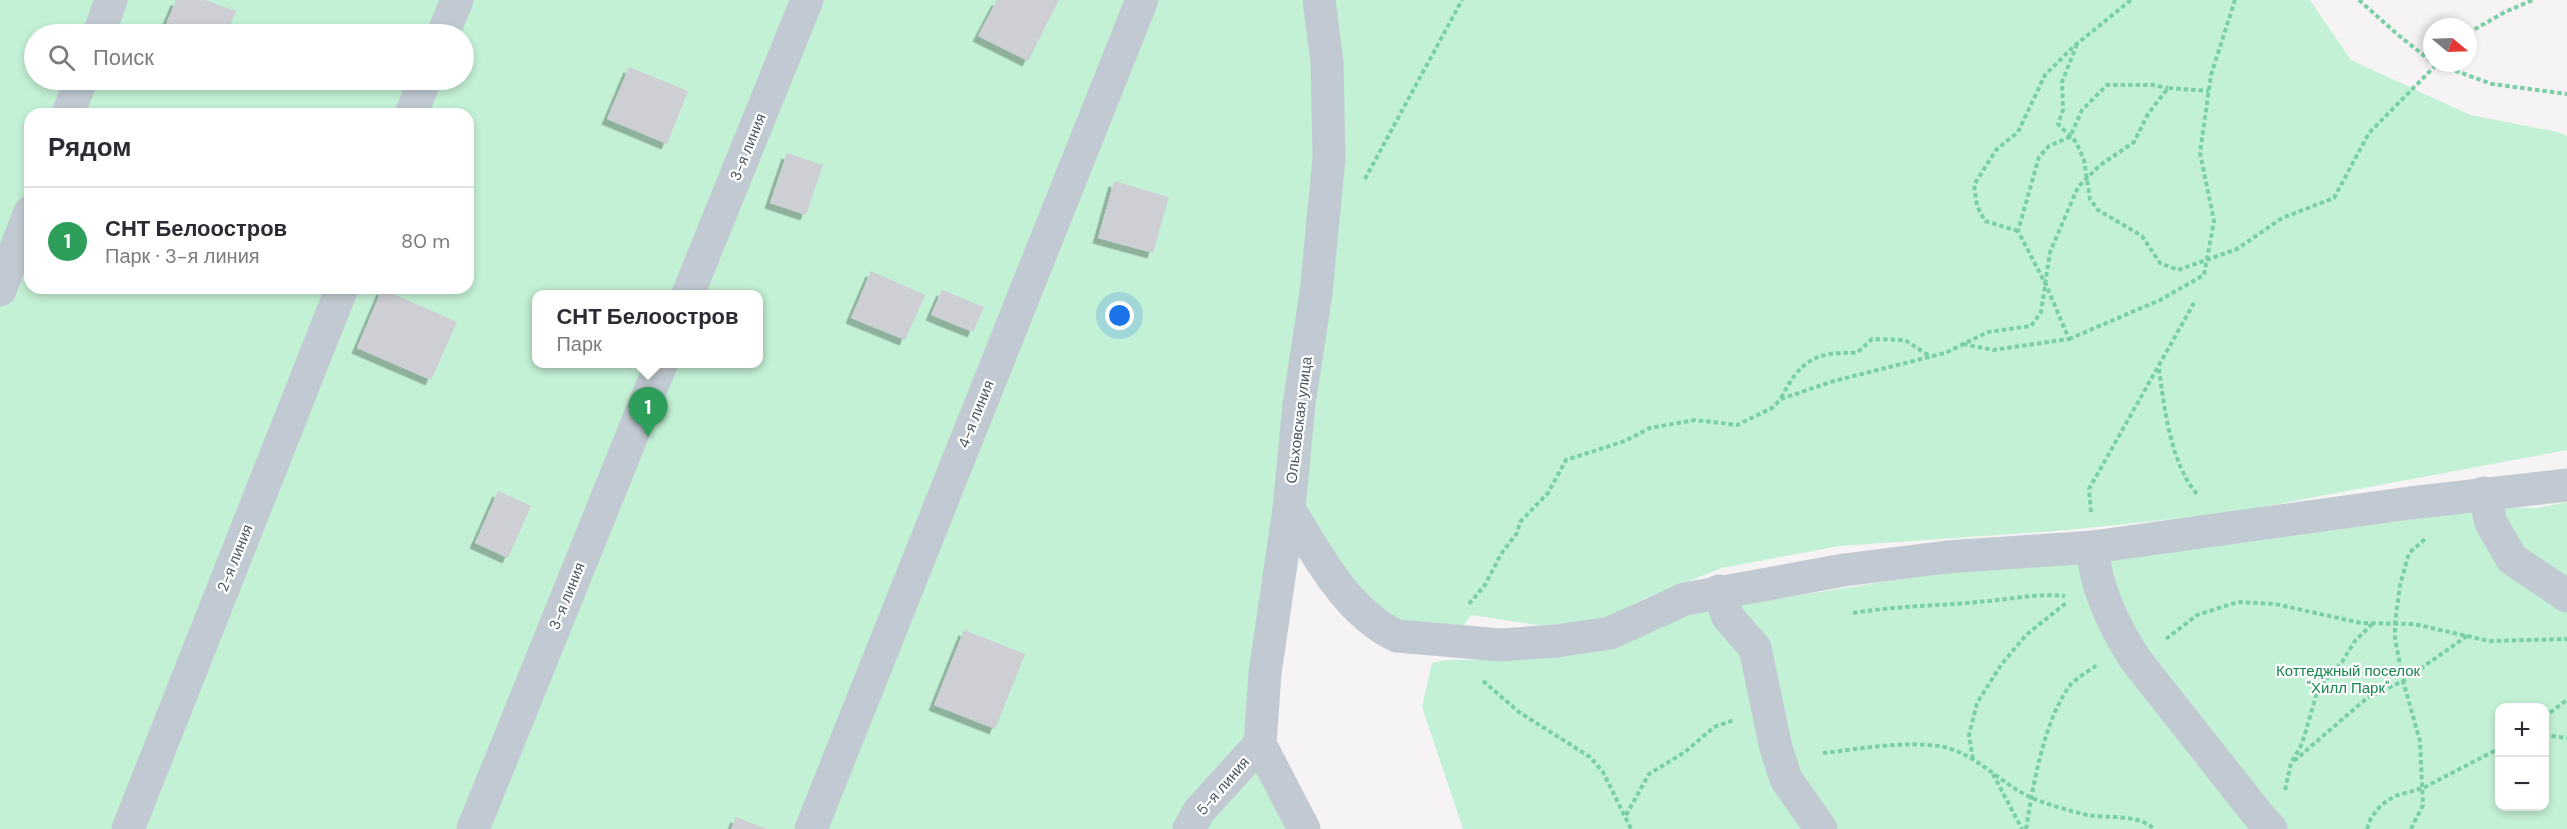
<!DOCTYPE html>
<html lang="ru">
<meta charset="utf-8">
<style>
body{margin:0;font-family:"DM Sans",sans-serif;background:#f2f2f3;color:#2b2b33}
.controls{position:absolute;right:18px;bottom:18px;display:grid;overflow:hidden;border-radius:12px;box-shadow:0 3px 9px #0003}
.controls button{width:54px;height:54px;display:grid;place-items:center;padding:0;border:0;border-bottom:2px solid #e1e1e2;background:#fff;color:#2b2b33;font:30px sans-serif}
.compass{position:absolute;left:2423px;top:18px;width:54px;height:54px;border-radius:50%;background:#fff;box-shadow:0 3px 9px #0003;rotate:109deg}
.you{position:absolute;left:1120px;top:316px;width:21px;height:21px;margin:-15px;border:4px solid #fff;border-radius:50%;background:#1a73e8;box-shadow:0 0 0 9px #1a73e833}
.badge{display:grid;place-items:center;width:39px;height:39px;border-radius:50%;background:#1a73e8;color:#fff;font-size:20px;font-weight:700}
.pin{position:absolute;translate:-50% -50px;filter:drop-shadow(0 2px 3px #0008)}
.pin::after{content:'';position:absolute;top:32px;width:21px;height:18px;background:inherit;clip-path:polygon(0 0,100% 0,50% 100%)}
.popup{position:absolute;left:532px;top:290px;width:231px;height:78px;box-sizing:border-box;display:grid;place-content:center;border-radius:12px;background:#fff;filter:drop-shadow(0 2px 4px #0005);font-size:20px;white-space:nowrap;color:#7c7c81}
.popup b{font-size:22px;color:#2b2b33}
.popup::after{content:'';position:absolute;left:50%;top:100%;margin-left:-12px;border:12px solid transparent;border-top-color:#fff}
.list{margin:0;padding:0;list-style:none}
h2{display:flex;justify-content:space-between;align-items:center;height:78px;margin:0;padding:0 24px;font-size:26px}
h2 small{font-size:20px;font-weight:400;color:#7c7c81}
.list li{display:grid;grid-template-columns:39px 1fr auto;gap:18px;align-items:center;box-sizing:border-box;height:108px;padding:0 24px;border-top:2px solid #e1e1e2}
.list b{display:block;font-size:22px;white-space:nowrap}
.list p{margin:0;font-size:20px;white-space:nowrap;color:#7c7c81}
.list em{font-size:20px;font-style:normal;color:#7c7c81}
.icon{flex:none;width:33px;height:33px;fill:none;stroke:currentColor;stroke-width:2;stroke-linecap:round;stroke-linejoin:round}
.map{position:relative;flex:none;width:2567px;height:829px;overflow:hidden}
.search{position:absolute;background:#fff;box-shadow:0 3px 9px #0003;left:24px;top:24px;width:450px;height:66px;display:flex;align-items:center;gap:15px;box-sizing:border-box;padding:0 21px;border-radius:33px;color:#7c7c81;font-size:22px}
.panel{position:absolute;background:#fff;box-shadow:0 3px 9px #0003;left:24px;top:108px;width:450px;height:186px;border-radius:18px}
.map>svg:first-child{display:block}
.green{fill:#c3f1d5;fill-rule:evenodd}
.building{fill:#cdcfd5;filter:url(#shadow)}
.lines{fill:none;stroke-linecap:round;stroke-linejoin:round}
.path{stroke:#7ad0a6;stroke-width:4;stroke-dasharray:4.5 3;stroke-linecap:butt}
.minor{stroke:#c1cad2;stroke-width:33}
.labels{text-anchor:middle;stroke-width:4.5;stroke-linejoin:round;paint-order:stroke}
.street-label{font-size:15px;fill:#4a5661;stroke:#fff}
.park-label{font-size:15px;fill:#17864f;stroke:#fff}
</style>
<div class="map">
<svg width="2567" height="829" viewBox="0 0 2567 829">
<defs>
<filter id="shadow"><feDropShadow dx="-5.5" dy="5.5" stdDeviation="0" flood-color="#0004"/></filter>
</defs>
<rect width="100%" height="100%" fill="#f5f3f3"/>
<g class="green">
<path d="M0,0H2310L2351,60L2470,115L2558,132L2567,136V450L2230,513L2068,530L1839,546L1722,568L1646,598L1598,622L1551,627L1471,615L1453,642L1397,636L1294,508L1263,749L1304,829H0ZM34,34H464V80H34ZM30,114H468V288H30ZM537,294H759V364H537Z"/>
<path d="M2567,502V829H1463L1422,707L1432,663L1446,660L1526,659L1693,612L1953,571L2093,563L2399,521L2487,507L2538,508ZM2500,708H2544V806H2500Z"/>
</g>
<g class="building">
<polygon points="176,0 205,0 236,11 227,34 162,34"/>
<polygon points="997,0 1059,0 1028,61 978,36"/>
<polygon points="629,67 688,91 667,144 607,119"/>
<polygon points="787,153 823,165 806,215 770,203"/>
<polygon points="1114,181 1169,197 1153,253 1098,238"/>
<polygon points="871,271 925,295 905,340 851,318"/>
<polygon points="382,289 457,322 431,380 357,348"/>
<polygon points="942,290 984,307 973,332 931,315"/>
<polygon points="498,491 531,506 508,558 475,543"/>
<polygon points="964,630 1025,654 995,729 934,705"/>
<polygon points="736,817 766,829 731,829"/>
</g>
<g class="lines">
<g class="path">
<polyline points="2359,0 2397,34 2432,62"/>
<polyline points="2468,33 2505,12 2533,0"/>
<polyline points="2077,44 2062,82 2063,110 2058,124 2076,142 2084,160 2090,199 2098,210 2142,236 2160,263 2178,270 2237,249 2282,218 2334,198 2369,133 2438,63"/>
<polyline points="2434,63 2492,84 2567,94"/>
<polyline points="1365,179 1462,0"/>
<polyline points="2018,231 1985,221 1977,206 1974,185 1996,150 2018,132 2045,75 2073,47 2131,0"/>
<polyline points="2069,339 2160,300 2204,275 2214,221 2200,153 2211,75 2235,0"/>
<polyline points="1963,344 1993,350 2069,339 2046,285 2018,231 2039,157 2049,146 2070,137 2082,110 2107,85 2153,85 2168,88"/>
<path d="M2159,369C2164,407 2171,466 2198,495"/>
<path d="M1781,398C1800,361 1815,351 1857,353L1872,339L1905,340L1931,357"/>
<polyline points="2091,512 2089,489 2194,303"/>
<polyline points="1469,604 1485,585 1501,554 1517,533 1520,522 1548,493 1566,460 1625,441 1650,428 1695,420 1737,425 1772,408 1781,399 1834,381 1945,353 1988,332 2031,326 2041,312 2050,252 2078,187 2099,166 2134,142 2148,114 2168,88 2209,91"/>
<path d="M1853,613C1895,606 1936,606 1978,602C2007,600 2036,593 2065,596"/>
<polyline points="2166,639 2197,615 2238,602 2275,604 2361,623 2414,624 2489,641 2567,639"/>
<polyline points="1483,681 1519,712 1590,757 1603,772 1631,829"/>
<polyline points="2544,717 2567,700"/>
<polyline points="2544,735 2567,738"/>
<path d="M1823,753C1860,749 1901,741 1938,746C1974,751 1998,782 2030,797C2043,803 2073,812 2087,815C2108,819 2137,813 2154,829"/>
<polyline points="1973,759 1969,735 1977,703 2001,665 2026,635 2066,603"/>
<polyline points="2294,761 2367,698 2403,681 2467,636"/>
<polyline points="1993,774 2022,829"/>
<polyline points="2285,790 2291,763 2302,744 2318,689 2342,662 2355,641 2373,623"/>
<polyline points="1626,815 1649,774 1685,752 1714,727 1734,720"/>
<path d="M2026,829C2033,786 2044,719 2071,684C2078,677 2089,671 2097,665"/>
<polyline points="2367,829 2371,818 2381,805 2395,796 2423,788 2500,748"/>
<polyline points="2411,829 2423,805 2420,741 2403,681 2395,638 2395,623 2400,585 2409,553 2425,539"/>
</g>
<g class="minor">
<polyline points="99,34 111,0"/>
<polyline points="443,34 457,0"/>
<polyline points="68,114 81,80"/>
<polyline points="411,114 425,80"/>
<polyline points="0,290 30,212"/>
<polyline points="688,294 807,0"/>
<polyline points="2484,493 2491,523 2512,559 2567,596"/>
<path d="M1289,509C1317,554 1347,613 1397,636L1501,645L1556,641L1610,633L1685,599L1844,570L1947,557L2093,547L2410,503L2567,485"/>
<path d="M2093,547C2094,586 2114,626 2135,659L2259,816L2271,829"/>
<polyline points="1719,591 1728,617 1755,648 1776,748 1786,779 1821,829"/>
<polyline points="128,829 342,288"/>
<polyline points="473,829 661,364"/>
<polyline points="811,829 1142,0"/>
<polyline points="1189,829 1199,811 1260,744"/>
<polyline points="1304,829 1260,744 1265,673 1289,509 1299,404 1316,293 1329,158 1327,62 1319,0"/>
</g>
</g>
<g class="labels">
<g class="street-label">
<text transform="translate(748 147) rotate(-68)" y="5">3-я линия</text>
<text transform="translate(976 414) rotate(-68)" y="5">4-я линия</text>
<text transform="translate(1299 420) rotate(-83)" y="5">Ольховская улица</text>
<text transform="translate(235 558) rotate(-68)" y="5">2-я линия</text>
<text transform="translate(567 596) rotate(-68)" y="5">3-я линия</text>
<text transform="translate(1223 786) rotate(-49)" y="5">5-я линия</text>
</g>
<g class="park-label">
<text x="2348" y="676">Коттеджный поселок<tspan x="2348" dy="17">"Хилл Парк"</tspan></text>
</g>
</g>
</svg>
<div class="controls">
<button>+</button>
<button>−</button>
</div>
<svg class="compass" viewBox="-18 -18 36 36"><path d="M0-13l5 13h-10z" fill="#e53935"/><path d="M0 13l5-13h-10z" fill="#7c7c81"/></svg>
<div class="you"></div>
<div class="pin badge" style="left:648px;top:437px;background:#2e9e5b">1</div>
<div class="popup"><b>СНТ Белоостров</b>Парк</div>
<div class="search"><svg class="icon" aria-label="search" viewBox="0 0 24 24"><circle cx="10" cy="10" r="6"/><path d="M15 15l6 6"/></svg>Поиск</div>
<section class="panel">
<h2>Рядом<small></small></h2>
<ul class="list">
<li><span class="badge" style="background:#2e9e5b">1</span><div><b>СНТ Белоостров</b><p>Парк · 3-я линия</p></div><em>80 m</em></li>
</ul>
</section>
</div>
